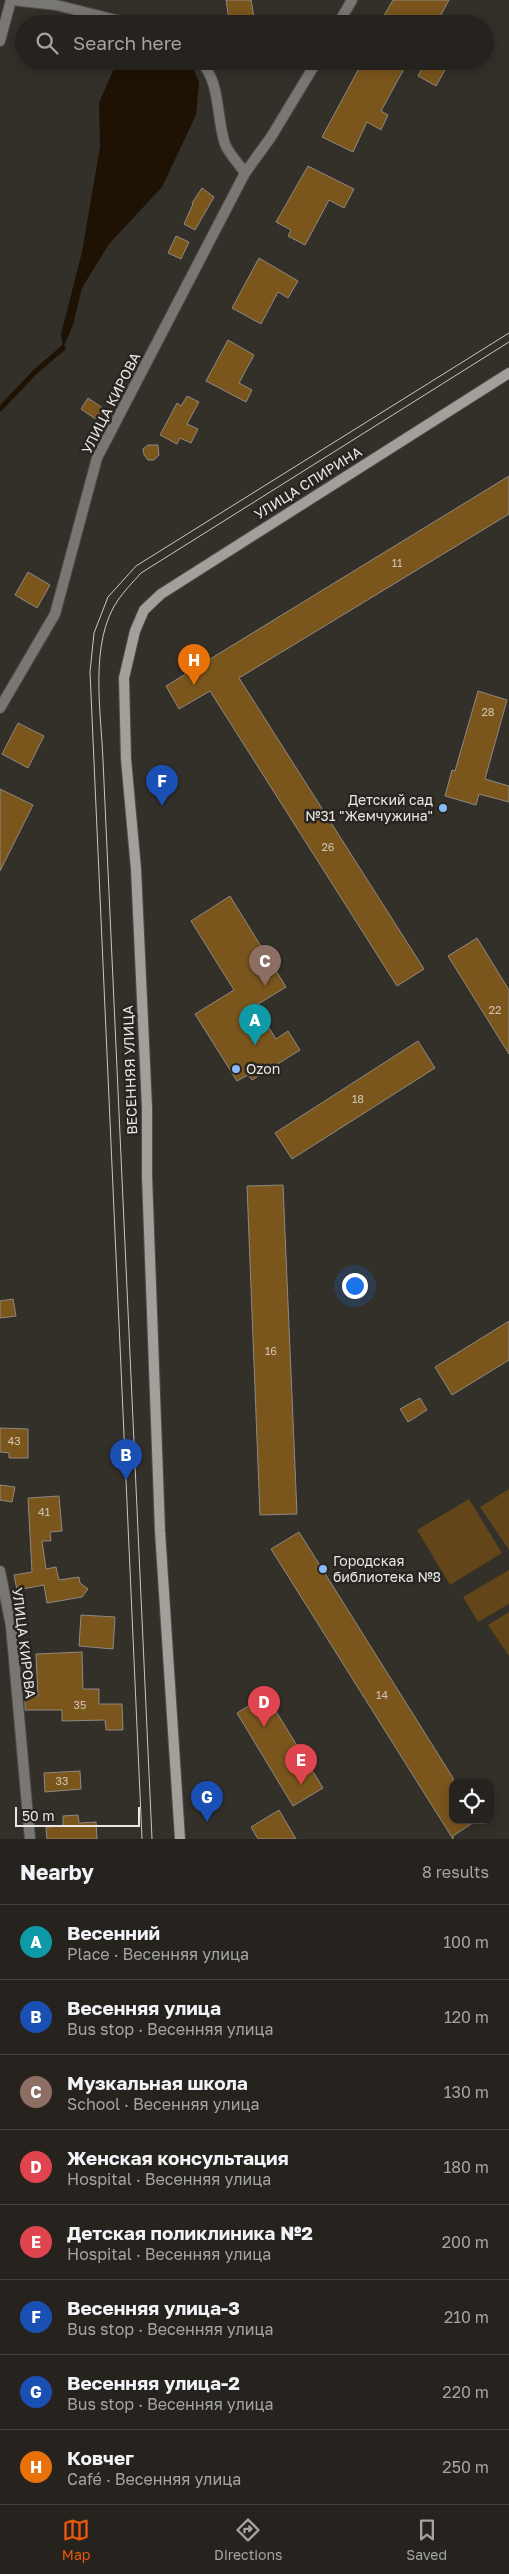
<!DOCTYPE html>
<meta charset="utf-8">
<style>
body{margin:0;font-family:"Golos Text",sans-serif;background:#2e2b28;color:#f1f3f6}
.controls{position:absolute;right:15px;bottom:15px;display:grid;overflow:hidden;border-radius:10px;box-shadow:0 2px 12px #0003}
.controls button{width:45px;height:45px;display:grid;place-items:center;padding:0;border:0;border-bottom:1px solid #42403d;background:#26231f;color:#f1f3f6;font:25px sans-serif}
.scale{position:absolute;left:15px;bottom:12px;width:125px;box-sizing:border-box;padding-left:5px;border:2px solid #eae8e4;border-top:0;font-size:14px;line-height:18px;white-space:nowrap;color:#eae8e4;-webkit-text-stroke:4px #292520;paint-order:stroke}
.you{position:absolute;left:354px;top:1285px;width:18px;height:18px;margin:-12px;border:4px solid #fff;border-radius:50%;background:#1a73e8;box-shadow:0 0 0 8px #1a73e833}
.badge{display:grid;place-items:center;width:32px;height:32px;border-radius:50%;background:#ea580c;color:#fff;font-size:16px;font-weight:700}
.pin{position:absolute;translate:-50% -41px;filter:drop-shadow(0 1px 2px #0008)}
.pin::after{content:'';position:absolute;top:26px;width:18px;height:15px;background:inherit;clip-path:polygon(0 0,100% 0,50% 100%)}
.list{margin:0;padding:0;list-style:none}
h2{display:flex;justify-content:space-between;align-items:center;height:65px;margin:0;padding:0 20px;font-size:21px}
h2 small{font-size:16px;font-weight:400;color:#a4a4a4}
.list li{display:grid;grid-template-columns:32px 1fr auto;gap:15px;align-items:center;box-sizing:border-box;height:75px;padding:0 20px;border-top:1px solid #42403d}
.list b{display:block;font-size:19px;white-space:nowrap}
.list p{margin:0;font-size:16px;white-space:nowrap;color:#a4a4a4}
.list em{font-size:16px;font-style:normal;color:#a4a4a4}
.icon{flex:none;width:28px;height:28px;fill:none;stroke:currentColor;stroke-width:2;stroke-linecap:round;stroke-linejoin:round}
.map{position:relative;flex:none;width:509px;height:1839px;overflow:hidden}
.search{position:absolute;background:#26231f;box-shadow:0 2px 12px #0003;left:15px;right:15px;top:15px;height:55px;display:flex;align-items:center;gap:12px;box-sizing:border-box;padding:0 18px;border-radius:28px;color:#a4a4a4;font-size:19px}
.sheet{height:665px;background:#26231f}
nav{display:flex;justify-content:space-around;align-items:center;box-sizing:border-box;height:70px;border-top:1px solid #42403d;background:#26231f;font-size:14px;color:#a4a4a4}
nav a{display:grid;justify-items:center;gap:2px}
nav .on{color:#ea580c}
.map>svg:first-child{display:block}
.green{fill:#624518}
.water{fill:#1d1203}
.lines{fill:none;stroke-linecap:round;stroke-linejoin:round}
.stream{stroke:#1d1203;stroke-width:5}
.building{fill:#7a561d;stroke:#8e8982}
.street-casing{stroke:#504d47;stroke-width:12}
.secondary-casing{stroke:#504d47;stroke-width:12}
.street{stroke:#797774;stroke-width:10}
.secondary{stroke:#a3a09b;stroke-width:10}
.tram{stroke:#cac7c3;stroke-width:1}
.poi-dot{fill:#88bafc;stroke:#292520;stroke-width:2}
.labels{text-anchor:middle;stroke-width:5;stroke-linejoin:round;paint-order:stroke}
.number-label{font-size:11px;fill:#cec4b2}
.street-label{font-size:14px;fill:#eae8e4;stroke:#292520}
.poi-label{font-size:14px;fill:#eae8e4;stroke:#292520;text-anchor:start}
</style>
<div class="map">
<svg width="509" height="1839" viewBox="0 0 509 1839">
<rect width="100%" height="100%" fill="#332f29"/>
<g class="green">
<polygon points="509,1489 509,1550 480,1507"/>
<polygon points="469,1499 502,1553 450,1585 417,1530"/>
<polygon points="509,1570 509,1604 478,1622 463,1597"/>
<polygon points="509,1612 509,1656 488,1625"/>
</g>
<polygon class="water" points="117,61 185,61 193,68 199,82 196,115 162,187 109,244 82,288 73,325 63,348 61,334 82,252 100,147 99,103"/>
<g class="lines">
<polyline class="stream" points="0,409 35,372 63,348"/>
</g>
<g class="building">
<polygon points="226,0 251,0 254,17 229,20"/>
<polygon points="393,0 449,0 436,24 379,24"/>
<polygon points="363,61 394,61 405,67 381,111 388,115 381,130 367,122 353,152 322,137"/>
<polygon points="426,61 445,70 436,86 418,76"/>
<polygon points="308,166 354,189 344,208 329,200 305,245 288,236 291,230 276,222"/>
<polygon points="202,188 214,197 195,230 184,224 193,204 192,203"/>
<polygon points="176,236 189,242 181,259 168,253"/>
<polygon points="259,258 298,281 288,298 278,292 261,324 232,308"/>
<polygon points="228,340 254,355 239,383 252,390 246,402 206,381"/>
<polygon points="187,396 199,402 187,424 198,429 191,443 180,438 177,444 160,435 177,403 181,406"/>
<polygon points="88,398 107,411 100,422 81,409"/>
<polygon points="148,445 158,445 159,455 154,460 148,460 144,455 143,449"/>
<polygon points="509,476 509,514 239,678 424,969 397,986 210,691 179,709 166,686"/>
<polygon points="28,572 50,585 37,608 15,595"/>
<polygon points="478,691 507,700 485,779 509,786 509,802 479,794 476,805 445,796 452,770 455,771"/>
<polygon points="18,723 44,736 28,768 2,754"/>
<polygon points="0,789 33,805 0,871"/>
<polygon points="230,896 286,987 255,1006 276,1039 288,1031 300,1050 252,1080 248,1075 237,1081 195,1014 234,990 191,921"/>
<polygon points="477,938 509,990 509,1054 448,956"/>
<polygon points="418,1041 435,1068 292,1159 275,1133"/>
<polygon points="283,1185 297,1514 260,1515 247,1186"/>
<polygon points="13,1299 16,1316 0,1318 0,1301"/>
<polygon points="509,1321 509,1360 452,1395 435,1367"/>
<polygon points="420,1398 427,1410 408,1422 400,1409"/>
<polygon points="0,1428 28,1429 28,1458 9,1458 9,1453 0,1452"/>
<polygon points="0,1485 15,1487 12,1502 0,1500"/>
<polygon points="59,1496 62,1531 50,1532 51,1541 42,1541 46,1569 56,1567 59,1580 79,1577 80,1583 88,1589 82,1597 47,1603 44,1585 17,1590 14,1575 32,1572 28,1498"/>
<polygon points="299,1532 453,1778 453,1820 477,1820 453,1836 453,1839 271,1549"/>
<polygon points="81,1615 115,1617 113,1649 79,1646"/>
<polygon points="82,1652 83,1689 99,1689 99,1704 122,1704 123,1730 106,1730 105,1720 62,1721 62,1710 25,1710 25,1696 38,1696 36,1654"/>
<polygon points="266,1695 323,1788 293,1806 237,1713"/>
<polygon points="80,1771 81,1789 45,1792 44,1773"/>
<polygon points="279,1810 296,1839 258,1839 251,1827"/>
<polygon points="78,1815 79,1823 96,1822 97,1839 47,1839 46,1827 63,1826 63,1816"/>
</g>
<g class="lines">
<defs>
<g id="street">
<polyline points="12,0 56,5 132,24"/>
<polyline points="338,24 352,0"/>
<polyline points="0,41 11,0"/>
<path d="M200,61C221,81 216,118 225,144C229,154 239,164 245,173"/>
<polyline points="0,708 55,614 97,458 245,173 271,137 317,61"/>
<polyline points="0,1571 11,1626 30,1839"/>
</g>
<polyline id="secondary" points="180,1839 160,1531 147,1176 147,1108 136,869 126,759 124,678 135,631 144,610 161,594 509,373"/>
</defs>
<use href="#street" class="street-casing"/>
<use href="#secondary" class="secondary-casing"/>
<use href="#street" class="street"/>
<use href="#secondary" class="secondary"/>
<g class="tram">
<polyline points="142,1839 90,672 94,633 108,597 136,566 509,333"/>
<path d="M152,1839L103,760C101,711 89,642 118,600C125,590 133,582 141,573L509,342"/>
</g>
</g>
<g class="poi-dot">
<circle cx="443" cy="808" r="5"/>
<circle cx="236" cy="1069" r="5"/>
<circle cx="323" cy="1569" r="5"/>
</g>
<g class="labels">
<g class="number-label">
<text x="397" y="567">11</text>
<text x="488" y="716">28</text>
<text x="328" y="851">26</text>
<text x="495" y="1014">22</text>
<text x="358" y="1103">18</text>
<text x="271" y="1355">16</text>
<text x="14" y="1445">43</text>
<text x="44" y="1516">41</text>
<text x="382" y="1699">14</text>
<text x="80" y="1709">35</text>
<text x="62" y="1785">33</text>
</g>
<g class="street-label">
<text transform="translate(111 403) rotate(-63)" y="5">УЛИЦА КИРОВА</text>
<text transform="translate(308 483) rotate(-32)" y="5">УЛИЦА СПИРИНА</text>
<text transform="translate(130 1070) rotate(-92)" y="5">ВЕСЕННЯЯ УЛИЦА</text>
<text transform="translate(24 1643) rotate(83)" y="5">УЛИЦА КИРОВА</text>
</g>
<g class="poi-label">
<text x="433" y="805" text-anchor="end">Детский сад<tspan x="433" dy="16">№31 "Жемчужина"</tspan></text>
<text x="246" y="1074">Ozon</text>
<text x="333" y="1566">Городская<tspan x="333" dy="16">библиотека №8</tspan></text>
</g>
</g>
</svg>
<div class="controls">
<button><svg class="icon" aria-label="locate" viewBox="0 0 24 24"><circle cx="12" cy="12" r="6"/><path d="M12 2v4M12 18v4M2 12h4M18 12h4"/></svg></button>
</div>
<div class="scale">50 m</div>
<div class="you"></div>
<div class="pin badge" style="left:255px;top:1045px;background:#0f9aa8">A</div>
<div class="pin badge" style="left:126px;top:1480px;background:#1a4fb4">B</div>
<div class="pin badge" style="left:265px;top:986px;background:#8d6e63">C</div>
<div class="pin badge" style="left:264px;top:1727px;background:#e0444e">D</div>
<div class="pin badge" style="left:301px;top:1785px;background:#e0444e">E</div>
<div class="pin badge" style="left:162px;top:806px;background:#1a4fb4">F</div>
<div class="pin badge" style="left:207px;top:1822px;background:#1a4fb4">G</div>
<div class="pin badge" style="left:194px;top:685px;background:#e8710a">H</div>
<div class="search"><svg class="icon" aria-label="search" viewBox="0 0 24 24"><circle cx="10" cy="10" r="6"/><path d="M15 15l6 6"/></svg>Search here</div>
</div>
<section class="sheet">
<h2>Nearby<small>8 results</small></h2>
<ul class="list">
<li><span class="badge" style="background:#0f9aa8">A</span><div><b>Весенний</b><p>Place · Весенняя улица</p></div><em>100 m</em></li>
<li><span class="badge" style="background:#1a4fb4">B</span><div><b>Весенняя улица</b><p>Bus stop · Весенняя улица</p></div><em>120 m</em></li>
<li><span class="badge" style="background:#8d6e63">C</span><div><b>Музкальная школа</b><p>School · Весенняя улица</p></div><em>130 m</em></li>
<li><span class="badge" style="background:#e0444e">D</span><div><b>Женская консультация</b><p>Hospital · Весенняя улица</p></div><em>180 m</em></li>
<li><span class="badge" style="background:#e0444e">E</span><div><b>Детская поликлиника №2</b><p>Hospital · Весенняя улица</p></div><em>200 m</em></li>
<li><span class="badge" style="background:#1a4fb4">F</span><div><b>Весенняя улица-3</b><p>Bus stop · Весенняя улица</p></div><em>210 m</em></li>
<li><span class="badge" style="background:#1a4fb4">G</span><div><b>Весенняя улица-2</b><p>Bus stop · Весенняя улица</p></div><em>220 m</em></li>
<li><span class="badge" style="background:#e8710a">H</span><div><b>Ковчег</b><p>Café · Весенняя улица</p></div><em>250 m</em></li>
</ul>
</section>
<nav>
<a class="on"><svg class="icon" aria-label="map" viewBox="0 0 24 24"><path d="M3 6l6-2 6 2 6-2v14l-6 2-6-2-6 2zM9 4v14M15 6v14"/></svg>Map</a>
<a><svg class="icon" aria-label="directions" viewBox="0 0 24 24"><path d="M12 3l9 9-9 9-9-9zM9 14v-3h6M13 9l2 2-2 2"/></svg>Directions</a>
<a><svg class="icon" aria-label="saved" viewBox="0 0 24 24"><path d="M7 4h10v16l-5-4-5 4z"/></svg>Saved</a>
</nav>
